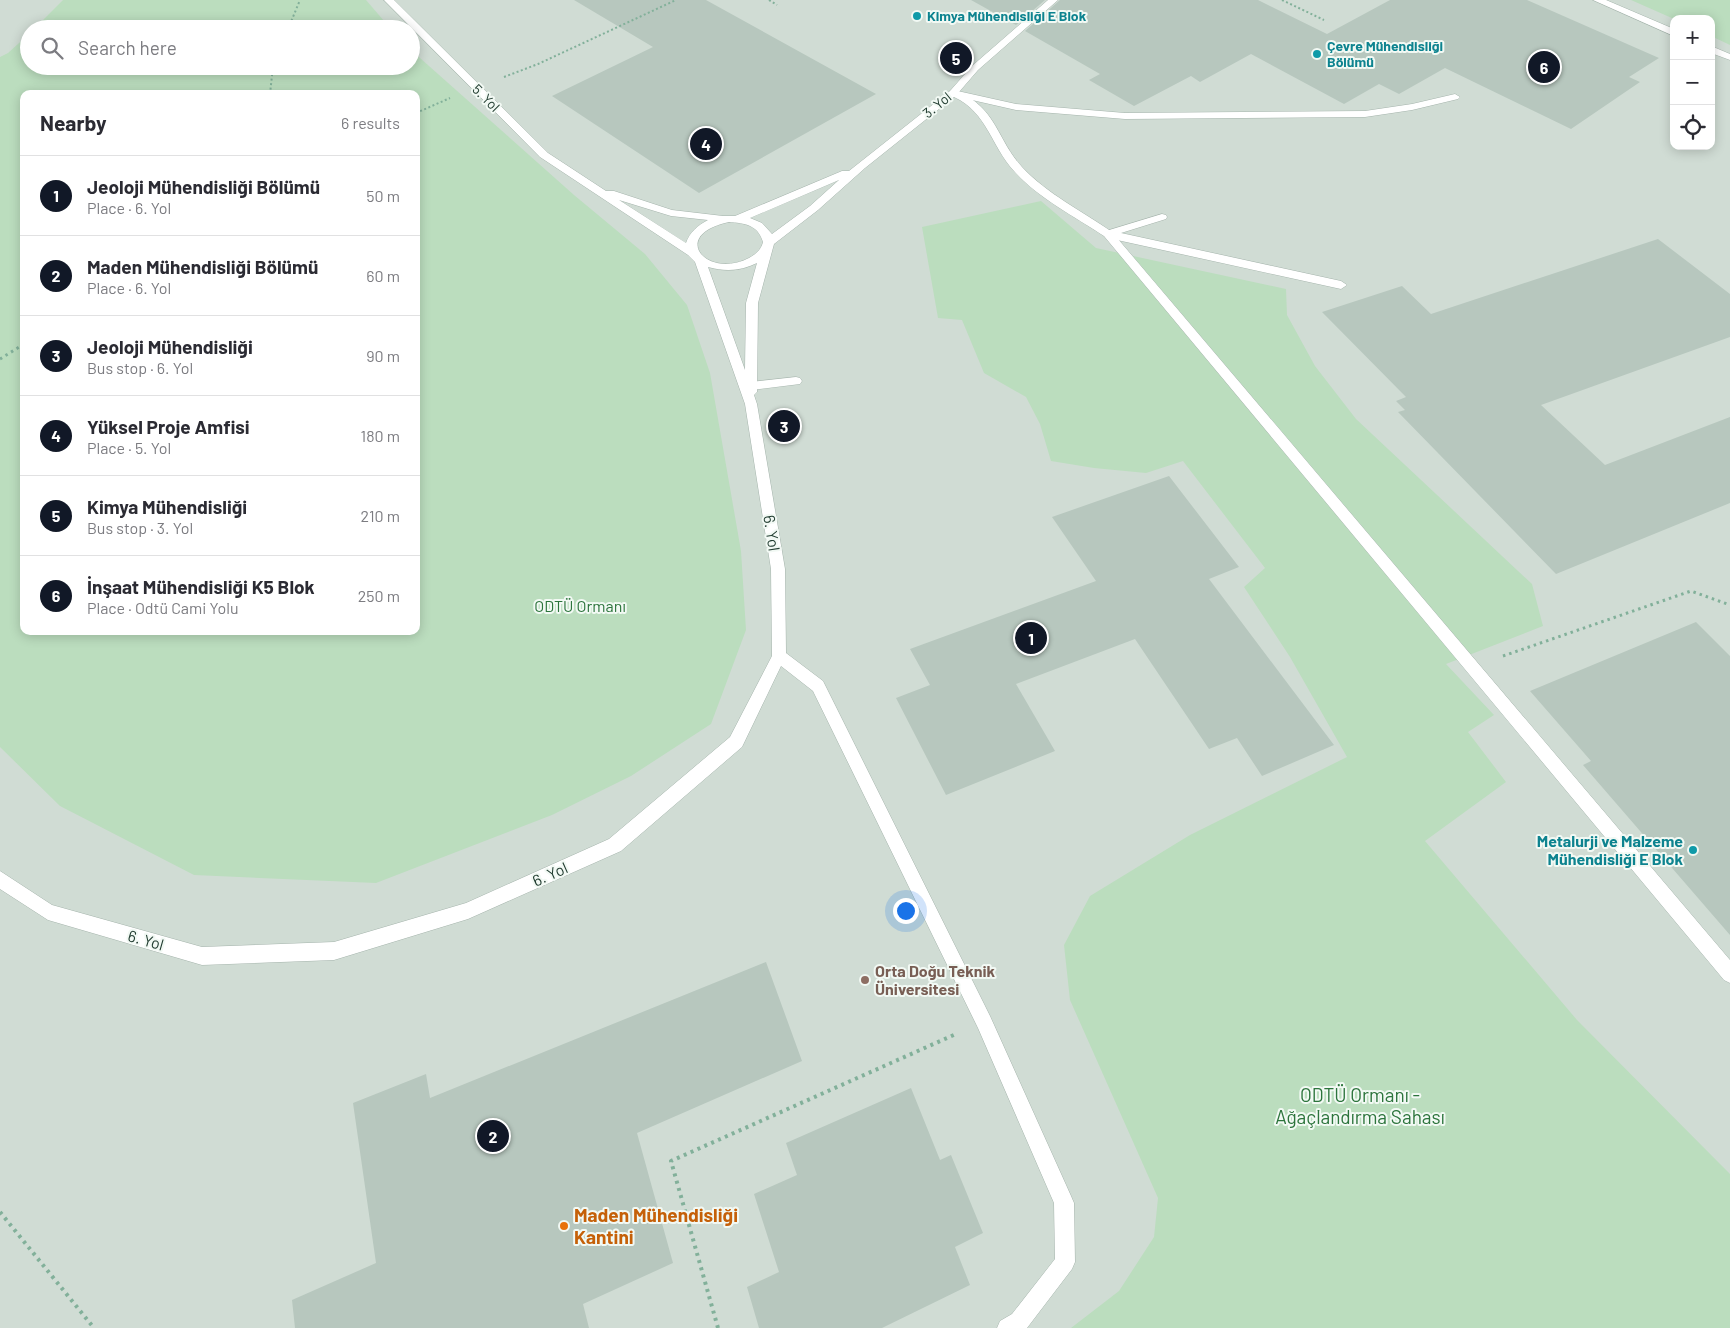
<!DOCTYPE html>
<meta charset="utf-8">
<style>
body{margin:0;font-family:Barlow,sans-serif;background:#f7f7f7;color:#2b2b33}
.controls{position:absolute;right:15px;top:15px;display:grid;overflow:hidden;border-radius:10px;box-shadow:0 2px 12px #0003}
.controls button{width:45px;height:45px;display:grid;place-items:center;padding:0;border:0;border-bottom:1px solid #e1e1e2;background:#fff;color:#2b2b33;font:25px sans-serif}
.you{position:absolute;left:905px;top:910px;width:18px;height:18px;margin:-12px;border:4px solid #fff;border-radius:50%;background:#1a73e8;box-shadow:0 0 0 8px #1a73e833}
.badge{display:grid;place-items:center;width:32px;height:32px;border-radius:50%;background:#111827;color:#fff;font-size:16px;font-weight:700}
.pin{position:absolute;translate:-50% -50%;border:2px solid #fff;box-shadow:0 1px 5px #0006}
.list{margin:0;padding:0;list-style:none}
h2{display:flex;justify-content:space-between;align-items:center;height:65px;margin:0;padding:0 20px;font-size:21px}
h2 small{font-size:16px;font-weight:400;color:#7c7c81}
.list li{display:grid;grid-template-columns:32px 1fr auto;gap:15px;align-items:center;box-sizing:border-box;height:80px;padding:0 20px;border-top:1px solid #e1e1e2}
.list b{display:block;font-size:19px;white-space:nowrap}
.list p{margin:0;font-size:16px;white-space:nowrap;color:#7c7c81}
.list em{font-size:16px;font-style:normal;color:#7c7c81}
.icon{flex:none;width:28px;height:28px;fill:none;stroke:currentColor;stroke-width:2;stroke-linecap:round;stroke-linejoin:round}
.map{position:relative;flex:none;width:1730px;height:1328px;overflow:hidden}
.search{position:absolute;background:#fff;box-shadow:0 2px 12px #0003;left:20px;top:20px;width:400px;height:55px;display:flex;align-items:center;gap:12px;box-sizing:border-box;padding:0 18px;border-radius:28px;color:#7c7c81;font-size:19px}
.panel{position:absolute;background:#fff;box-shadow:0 2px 12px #0003;left:20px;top:90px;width:400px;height:545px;border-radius:10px}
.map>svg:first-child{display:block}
.built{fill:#d0dcd4;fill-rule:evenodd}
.green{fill:#bbddbe;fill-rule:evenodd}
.building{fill:#b7c7be}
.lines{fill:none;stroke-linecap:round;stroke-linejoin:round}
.service-casing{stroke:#a5b4ac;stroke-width:1}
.minor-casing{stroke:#a5b4ac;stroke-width:1}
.path-far2{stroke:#82b09a;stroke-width:2;stroke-dasharray:2 2.5;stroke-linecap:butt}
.path-far1{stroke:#82b09a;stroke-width:3;stroke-dasharray:2.5 4;stroke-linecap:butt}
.path{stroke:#82b09a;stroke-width:4;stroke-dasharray:3 4.5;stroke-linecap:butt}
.service{fill:#fff;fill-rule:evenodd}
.minor{fill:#fff;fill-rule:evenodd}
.culture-dot{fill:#0f9aa8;stroke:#f2f9f4;stroke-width:2}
.education-dot{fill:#8d6e63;stroke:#f2f9f4;stroke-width:2}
.food-dot{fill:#e8710a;stroke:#f2f9f4;stroke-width:2}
.labels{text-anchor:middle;stroke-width:4;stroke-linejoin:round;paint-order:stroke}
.far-culture-label{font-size:14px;font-weight:bold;fill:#0d838f;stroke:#f2f9f4;text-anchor:start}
.far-street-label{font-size:14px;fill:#223d31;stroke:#f2f9f4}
.street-label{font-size:16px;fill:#223d31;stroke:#f2f9f4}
.park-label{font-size:16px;fill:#2c743c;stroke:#f2f9f4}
.culture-label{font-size:16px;font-weight:bold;fill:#0d838f;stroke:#f2f9f4;text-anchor:end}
.education-label{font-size:16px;font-weight:bold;fill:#785e54;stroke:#f2f9f4;text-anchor:start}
.near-park-label{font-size:19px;fill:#2c743c;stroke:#f2f9f4}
.near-food-label{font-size:19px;font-weight:bold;fill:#c56008;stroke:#f2f9f4;text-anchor:start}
</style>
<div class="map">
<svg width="1730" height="1328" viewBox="0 0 1730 1328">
<rect width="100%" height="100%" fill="#e2ece6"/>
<path class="built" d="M0,0H1730V1328H0ZM1674,19H1711V146H1674ZM29,29H411V66H29ZM24,94H416V631H24Z"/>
<g class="green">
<polygon points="63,0 366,0 391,29 34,29"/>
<polygon points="1631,0 1730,0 1730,45 1711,36 1711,19 1674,19"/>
<path d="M29,34V66H411V50L574,195L645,254L687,305L710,373L741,551L746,630L711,724L631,776L552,815L376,883L194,875L60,806L0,747V57L8,53ZM24,94H416V631H24Z"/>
<polygon points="1041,201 1096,248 1286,289 1287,315 1315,366 1356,419 1532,584 1543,626 1446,664 1494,715 1468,732 1506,782 1425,841 1577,1020 1730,1174 1730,1328 1071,1328 1119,1291 1154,1237 1158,1198 1070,1000 1064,945 1090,896 1190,835 1347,757 1290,657 1244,587 1265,568 1183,461 1146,473 1094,468 1051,461 1040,424 1026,397 984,373 962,320 938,318 922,227"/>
</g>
<g class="building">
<polygon points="574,0 706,0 876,94 699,193 552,96 653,47"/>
<polygon points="971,0 1045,0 1016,25"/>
<polygon points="1060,0 1258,0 1327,34 1390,0 1527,0 1659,58 1629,77 1640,82 1571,129 1445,68 1399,94 1379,84 1344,104 1251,54 1200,82 1191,76 1134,106 1089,80 1100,74 1025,31"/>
<polygon points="1658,239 1730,294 1730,337 1541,405 1605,465 1730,417 1730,503 1556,574 1398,412 1405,410 1396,401 1406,397 1322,312 1402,286 1431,314"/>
<polygon points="1169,476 1239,567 1209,579 1334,745 1262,776 1237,738 1209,749 1135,639 1016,684 1055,751 946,795 896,698 930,685 910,649 1096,581 1052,517"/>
<polygon points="1696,622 1730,656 1730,935 1583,765 1591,761 1530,691"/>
<polygon points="766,962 802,1061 637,1133 673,1263 583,1304 589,1328 295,1328 292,1300 376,1263 353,1103 426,1074 430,1098"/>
<polygon points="911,1088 940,1160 951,1155 983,1233 955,1247 970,1285 882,1328 759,1328 747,1287 779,1272 754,1194 797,1175 786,1143"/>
</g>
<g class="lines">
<defs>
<g id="service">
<polygon points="953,90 1016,104 1125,113 1365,111 1412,104 1455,94 1460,97 1458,99 1412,110 1365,117 1125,119 1016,110 950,95 950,91"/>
<polygon points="1162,214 1166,215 1167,217 1166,219 1121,233 1341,281 1347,285 1341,289 1108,238 1102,234 1106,231"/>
<polygon points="796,377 800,378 802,381 800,384 751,390 745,386 751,382"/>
</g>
<g id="minor">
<path d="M384,0H394L548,153L606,191H614L672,210L723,216H735L842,171H849L950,91L972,66L1048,0H1058L978,70L959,92C997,109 997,140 1022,167C1047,194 1082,211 1112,232L1730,960V983L1724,980L1104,236C1074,216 1038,198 1014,171C991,146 987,112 954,97L865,168L818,210L774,244L758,303L757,392L754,395L757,404L785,569L786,653L823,681L990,1016L1071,1196L1074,1203L1075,1262L1072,1269L1027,1328H997L1000,1321L1012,1314L1055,1259L1054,1203L978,1028L813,691L781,666L742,747L621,851L468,919L334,960L202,965L48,920L0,889V871L52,905L202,947L334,942L466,903L609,839L730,737L772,656L771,569L745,404L695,262L688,255L540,157ZM839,180L810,206L772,234L762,223L750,218ZM619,200L671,216L708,220C697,226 690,232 686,243ZM729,222C745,223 758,225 763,242C761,250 756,254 749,258C707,280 668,235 729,222ZM757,263L746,303L745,370L708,267C726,272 741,271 757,263Z"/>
<polygon points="1593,0 1606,0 1674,29 1674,36"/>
<polygon points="1711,46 1730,54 1730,60 1711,53"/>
</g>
</defs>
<use href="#service" class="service-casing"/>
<use href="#minor" class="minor-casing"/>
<g class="path-far2">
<polyline points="769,0 777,5"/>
<polyline points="1282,0 1324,20"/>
<polyline points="288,29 300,0"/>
<polyline points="504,77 538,64 676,0"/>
<polyline points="270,94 273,66"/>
<polyline points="416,113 450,98"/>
</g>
<g class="path-far1">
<polyline points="0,359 24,344"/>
<polyline points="1503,656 1691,591 1730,605"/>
</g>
<g class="path">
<polyline points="0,1212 94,1328"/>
<polyline points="718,1328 671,1161 956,1034"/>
</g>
<use href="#service" class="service"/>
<use href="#minor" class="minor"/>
</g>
<g class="culture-dot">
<circle cx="917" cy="16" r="5"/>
<circle cx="1317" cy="54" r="5"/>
<circle cx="1693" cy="850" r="5"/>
</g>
<circle class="education-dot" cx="865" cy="980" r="5"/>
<circle class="food-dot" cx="564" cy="1226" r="5"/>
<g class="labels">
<g class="far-culture-label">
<text x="927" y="21">Kimya Mühendisliği E Blok</text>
<text x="1327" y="51">Çevre Mühendisliği<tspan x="1327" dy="16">Bölümü</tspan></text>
</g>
<g class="far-street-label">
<text transform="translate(486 98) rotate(45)" y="5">5. Yol</text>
<text transform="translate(937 105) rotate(-39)" y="5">3. Yol</text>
</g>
<g class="street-label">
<text transform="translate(772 533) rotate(81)" y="6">6. Yol</text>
<text transform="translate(550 874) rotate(-24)" y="6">6. Yol</text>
<text transform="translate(146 940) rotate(16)" y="6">6. Yol</text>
</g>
<g class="park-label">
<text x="580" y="612">ODTÜ Ormanı</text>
</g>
<g class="culture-label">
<text x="1683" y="847">Metalurji ve Malzeme<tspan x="1683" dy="18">Mühendisliği E Blok</tspan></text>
</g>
<g class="education-label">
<text x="875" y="977">Orta Doğu Teknik<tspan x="875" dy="18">Üniversitesi</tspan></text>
</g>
<g class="near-park-label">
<text x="1360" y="1102">ODTÜ Ormanı -<tspan x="1360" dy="22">Ağaçlandırma Sahası</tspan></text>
</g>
<g class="near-food-label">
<text x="574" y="1222">Maden Mühendisliği<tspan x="574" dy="22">Kantini</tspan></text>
</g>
</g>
</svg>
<div class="controls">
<button>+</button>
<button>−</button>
<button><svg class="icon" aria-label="locate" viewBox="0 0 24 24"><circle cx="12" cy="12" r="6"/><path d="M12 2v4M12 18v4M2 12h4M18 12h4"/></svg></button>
</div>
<div class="you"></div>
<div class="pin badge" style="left:1031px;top:638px">1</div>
<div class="pin badge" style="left:493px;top:1136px">2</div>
<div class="pin badge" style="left:784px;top:426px">3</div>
<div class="pin badge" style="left:706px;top:144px">4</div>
<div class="pin badge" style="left:956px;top:58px">5</div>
<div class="pin badge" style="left:1544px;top:67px">6</div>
<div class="search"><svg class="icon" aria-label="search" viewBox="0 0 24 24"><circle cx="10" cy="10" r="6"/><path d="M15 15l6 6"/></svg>Search here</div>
<section class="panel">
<h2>Nearby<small>6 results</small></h2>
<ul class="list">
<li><span class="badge">1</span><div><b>Jeoloji Mühendisliği Bölümü</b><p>Place · 6. Yol</p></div><em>50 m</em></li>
<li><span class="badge">2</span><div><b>Maden Mühendisliği Bölümü</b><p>Place · 6. Yol</p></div><em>60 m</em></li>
<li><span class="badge">3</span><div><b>Jeoloji Mühendisliği</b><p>Bus stop · 6. Yol</p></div><em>90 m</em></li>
<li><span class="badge">4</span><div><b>Yüksel Proje Amfisi</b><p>Place · 5. Yol</p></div><em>180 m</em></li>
<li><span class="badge">5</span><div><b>Kimya Mühendisliği</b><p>Bus stop · 3. Yol</p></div><em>210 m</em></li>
<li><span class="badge">6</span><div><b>İnşaat Mühendisliği K5 Blok</b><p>Place · Odtü Cami Yolu</p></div><em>250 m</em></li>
</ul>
</section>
</div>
